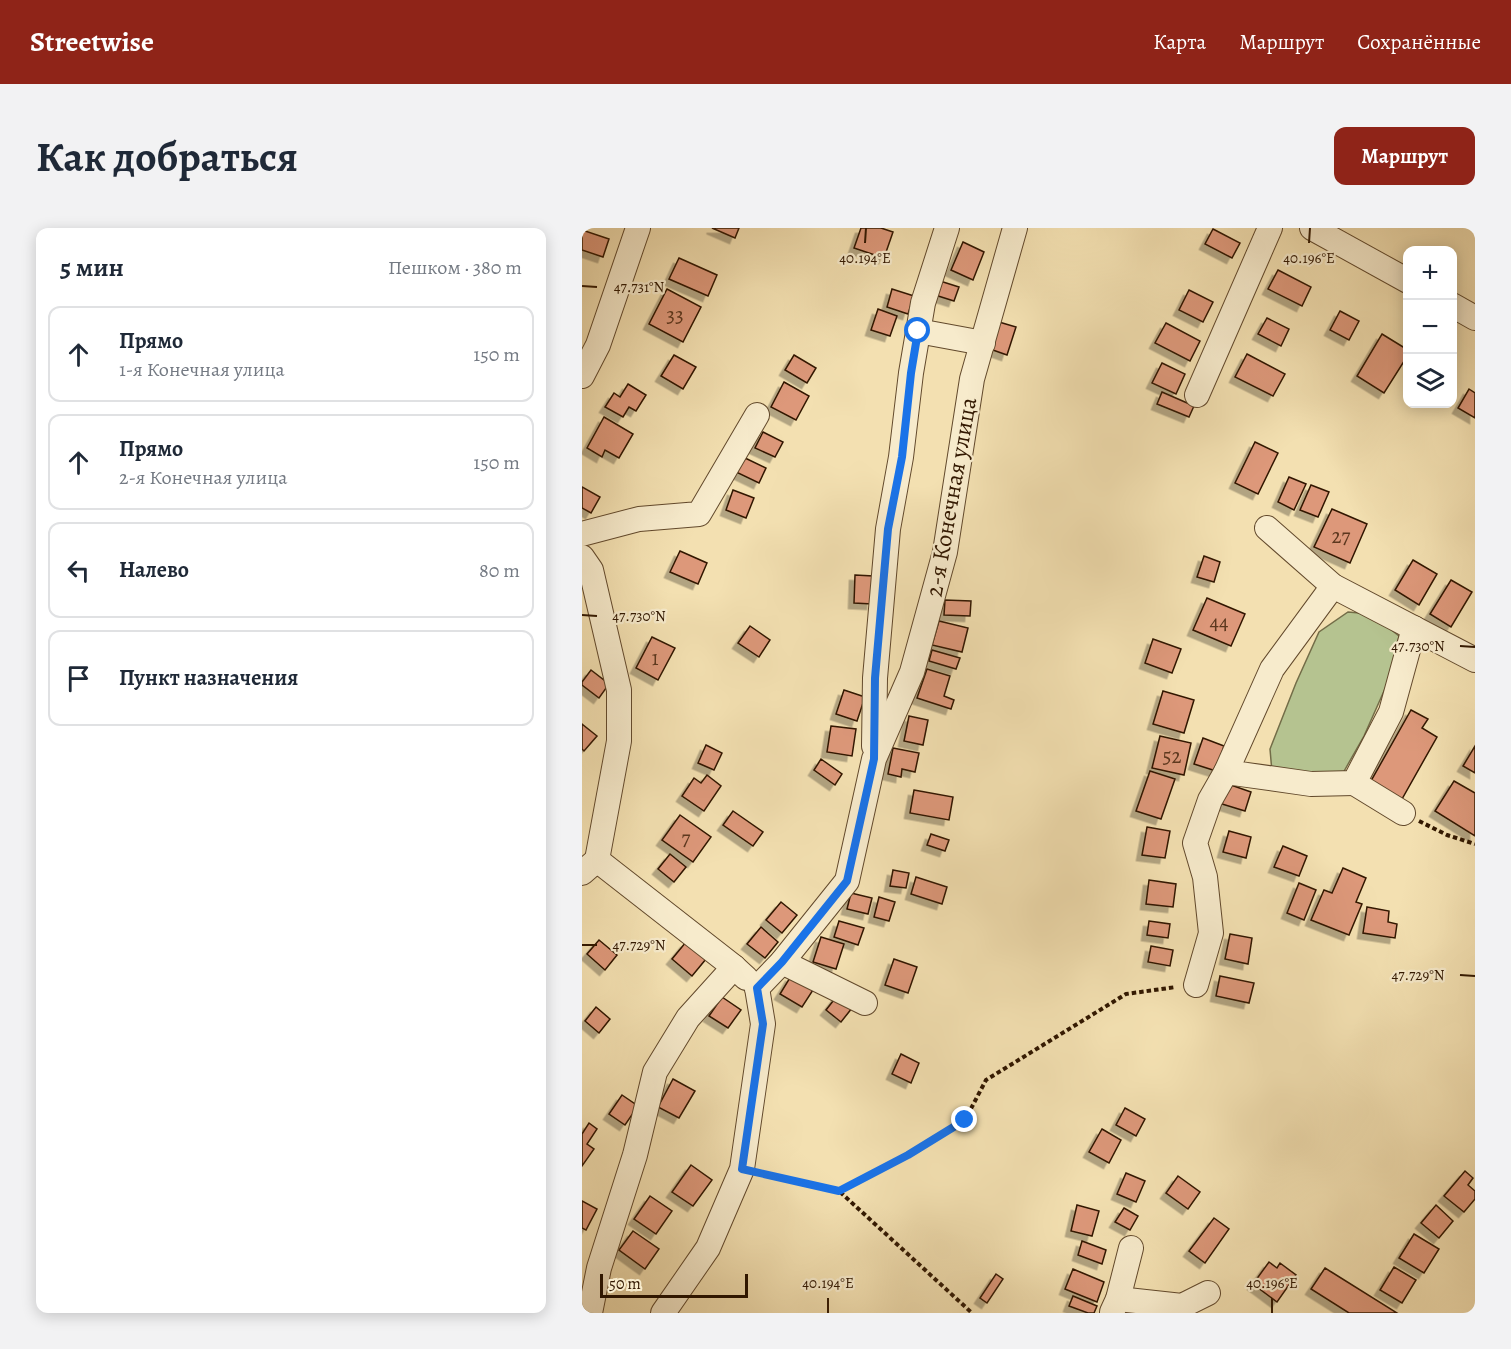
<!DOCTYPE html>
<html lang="ru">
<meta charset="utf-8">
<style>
body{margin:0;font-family:Alegreya,serif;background:#f2f2f3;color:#1f2937}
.controls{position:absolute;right:18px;top:18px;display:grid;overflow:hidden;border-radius:12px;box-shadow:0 3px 15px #0003}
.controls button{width:54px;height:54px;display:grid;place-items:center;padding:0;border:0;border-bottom:2px solid #e0e1e3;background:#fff;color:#1f2937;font:30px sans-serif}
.scale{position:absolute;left:18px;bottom:15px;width:148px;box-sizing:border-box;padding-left:6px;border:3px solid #311700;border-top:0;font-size:16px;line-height:21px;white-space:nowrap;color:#311700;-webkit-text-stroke:4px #f7ebcc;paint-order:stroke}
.stop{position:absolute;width:18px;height:18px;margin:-14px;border:4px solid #1a73e8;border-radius:50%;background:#fff}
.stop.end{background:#1a73e8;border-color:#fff;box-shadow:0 2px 6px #0008}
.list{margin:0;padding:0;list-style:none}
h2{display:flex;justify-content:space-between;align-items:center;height:78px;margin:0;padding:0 24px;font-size:26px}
h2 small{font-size:20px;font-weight:400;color:#747a83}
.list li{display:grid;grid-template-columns:39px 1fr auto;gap:18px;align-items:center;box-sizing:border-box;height:96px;margin:0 12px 12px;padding:0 12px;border:2px solid #e0e1e3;border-radius:12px}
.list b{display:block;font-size:22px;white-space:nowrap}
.list p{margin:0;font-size:20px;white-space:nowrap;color:#747a83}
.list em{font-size:20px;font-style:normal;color:#747a83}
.icon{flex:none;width:33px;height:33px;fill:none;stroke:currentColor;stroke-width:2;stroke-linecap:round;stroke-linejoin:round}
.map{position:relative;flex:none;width:893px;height:1085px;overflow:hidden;border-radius:12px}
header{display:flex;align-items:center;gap:36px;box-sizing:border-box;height:84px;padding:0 30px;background:#8f2418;color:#fff}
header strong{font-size:28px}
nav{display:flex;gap:33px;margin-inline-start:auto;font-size:21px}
.intro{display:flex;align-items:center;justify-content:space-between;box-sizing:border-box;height:144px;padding:0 36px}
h1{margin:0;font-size:42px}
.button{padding:15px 27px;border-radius:12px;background:#8f2418;color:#fff;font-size:21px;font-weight:700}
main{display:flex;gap:36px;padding:0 36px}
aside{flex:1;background:#fff;border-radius:12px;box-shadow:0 3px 15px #0003}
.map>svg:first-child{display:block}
.green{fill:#b5c390;stroke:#736d48;stroke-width:1.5}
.building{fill:#dd987a;stroke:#311700;stroke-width:1.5;filter:url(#shadow)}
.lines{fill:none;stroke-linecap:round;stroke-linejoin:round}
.minor-casing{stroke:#62492c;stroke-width:26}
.path{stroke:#311700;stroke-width:4;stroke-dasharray:4.5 3;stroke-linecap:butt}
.minor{stroke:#f7ebcc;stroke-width:24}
.route{stroke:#1a73e8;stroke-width:8}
.ticks{fill:none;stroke:#311700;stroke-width:2}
.labels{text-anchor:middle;stroke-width:4.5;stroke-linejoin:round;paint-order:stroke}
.number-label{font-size:21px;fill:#5c371e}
.street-label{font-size:24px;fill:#311700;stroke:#f7ebcc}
.ticks-label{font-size:15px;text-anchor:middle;fill:#311700;stroke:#f7ebcc;stroke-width:4.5;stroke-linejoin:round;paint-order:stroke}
</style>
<header>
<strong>Streetwise</strong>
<nav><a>Карта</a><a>Маршрут</a><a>Сохранённые</a></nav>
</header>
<div class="intro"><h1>Как добраться</h1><a class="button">Маршрут</a></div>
<main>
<aside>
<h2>5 мин<small>Пешком · 380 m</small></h2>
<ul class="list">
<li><svg class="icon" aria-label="ahead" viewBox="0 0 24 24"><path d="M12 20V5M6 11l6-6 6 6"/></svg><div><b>Прямо</b><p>1-я Конечная улица</p></div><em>150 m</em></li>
<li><svg class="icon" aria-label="ahead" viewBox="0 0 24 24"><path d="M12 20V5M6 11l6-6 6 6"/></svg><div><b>Прямо</b><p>2-я Конечная улица</p></div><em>150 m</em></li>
<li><svg class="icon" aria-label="left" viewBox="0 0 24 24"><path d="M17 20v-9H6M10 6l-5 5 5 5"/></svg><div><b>Налево</b></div><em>80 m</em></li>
<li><svg class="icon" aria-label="arrive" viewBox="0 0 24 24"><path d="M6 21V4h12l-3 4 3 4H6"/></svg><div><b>Пункт назначения</b></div></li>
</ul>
</aside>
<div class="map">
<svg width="893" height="1085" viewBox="0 0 893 1085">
<defs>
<filter id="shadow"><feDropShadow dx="-5.5" dy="5.5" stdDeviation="0" flood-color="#0004"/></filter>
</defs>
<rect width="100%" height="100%" fill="#f3e0b1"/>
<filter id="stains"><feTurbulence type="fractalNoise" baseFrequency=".00333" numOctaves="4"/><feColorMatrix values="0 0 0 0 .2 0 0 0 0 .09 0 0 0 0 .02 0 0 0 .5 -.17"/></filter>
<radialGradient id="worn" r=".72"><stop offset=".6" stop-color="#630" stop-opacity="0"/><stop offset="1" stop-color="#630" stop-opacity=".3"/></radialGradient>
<polygon class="green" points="766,384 789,386 817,408 810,445 782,508 761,545 690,544 688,521 714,455 737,404"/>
<g class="building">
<polygon points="130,0 157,0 153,10"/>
<polygon points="279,0 299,0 311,4 302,30 272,20"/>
<polygon points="631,1 658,15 650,30 623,16"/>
<polygon points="0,2 27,11 21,29 0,22"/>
<polygon points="381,14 402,24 391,52 369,42"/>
<polygon points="97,30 135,47 126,68 87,51"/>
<polygon points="696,42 729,59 720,78 686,61"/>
<polygon points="358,53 377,59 372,73 353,67"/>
<polygon points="85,61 119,79 101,114 67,96"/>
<polygon points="310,61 332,68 326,86 305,79"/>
<polygon points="607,62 631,74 621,94 597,82"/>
<polygon points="296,81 315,88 308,108 289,102"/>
<polygon points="758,83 777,93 767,112 748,102"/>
<polygon points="685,90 707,101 699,118 676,106"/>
<polygon points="417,94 434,99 425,127 408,121"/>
<polygon points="584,95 618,113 608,133 573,115"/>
<polygon points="800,106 826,122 826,127 802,165 775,148"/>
<polygon points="665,126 703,146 691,168 653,149"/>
<polygon points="92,127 114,139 101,161 79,148"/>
<polygon points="212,127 234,140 225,155 203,142"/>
<polygon points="580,135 603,146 594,166 570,155"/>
<polygon points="202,154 227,168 214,192 189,179"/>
<polygon points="46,156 64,167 54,183 47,179 41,189 23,179 32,165 38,169"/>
<polygon points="887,161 893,165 893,190 876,180"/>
<polygon points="580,164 612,178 607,189 575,176"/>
<polygon points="22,189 51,206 37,230 23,222 20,229 5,220"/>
<polygon points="181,204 201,214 193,229 173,220"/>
<polygon points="673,214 696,225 676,266 653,255"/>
<polygon points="161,229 184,240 177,255 154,244"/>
<polygon points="707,249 724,256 712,282 696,274"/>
<polygon points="729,257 747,264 736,289 718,282"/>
<polygon points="0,259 18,269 9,285 0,280"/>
<polygon points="151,262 172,270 164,290 144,282"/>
<polygon points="750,281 785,296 768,335 732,319"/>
<polygon points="98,323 125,335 116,356 88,344"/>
<polygon points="622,328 638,334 632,354 615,349"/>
<polygon points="831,332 855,346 837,377 813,362"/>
<polygon points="273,347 291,348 290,376 272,375"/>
<polygon points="869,352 890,364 869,399 848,386"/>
<polygon points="625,370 663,386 649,418 611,402"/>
<polygon points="363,372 389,373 388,388 362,387"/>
<polygon points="357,393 386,400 380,424 350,417"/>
<polygon points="168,398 188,412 177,429 156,415"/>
<polygon points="70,409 93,420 76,452 54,440"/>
<polygon points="571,411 599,421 590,445 563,435"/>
<polygon points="350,422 378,430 374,441 347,433"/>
<polygon points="345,441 368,448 362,468 372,472 369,481 335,470"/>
<polygon points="9,442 27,456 17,470 0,457 0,454"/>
<polygon points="262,462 283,469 275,493 254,486"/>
<polygon points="581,463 612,472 602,505 571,496"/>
<polygon points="829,482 846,491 840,500 855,509 820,571 789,553"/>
<polygon points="327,488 346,492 341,517 322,513"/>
<polygon points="0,496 15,508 2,523 0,521"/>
<polygon points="249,498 274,501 270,528 245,524"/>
<polygon points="578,508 609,515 602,547 570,540"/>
<polygon points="621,510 642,518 634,543 612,536"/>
<polygon points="124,517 140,525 132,542 116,535"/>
<polygon points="893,518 893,545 881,538"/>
<polygon points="311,520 337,525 333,544 320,541 319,549 306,546"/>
<polygon points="239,531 260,546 253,557 232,542"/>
<polygon points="568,543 593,551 579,591 554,583"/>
<polygon points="125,547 139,558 122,583 100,568 112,550 119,555"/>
<polygon points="872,553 893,565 893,608 853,583"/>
<polygon points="646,556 669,564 663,583 640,576"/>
<polygon points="332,562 371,569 367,592 328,585"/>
<polygon points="151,583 181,604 171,618 141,597"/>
<polygon points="98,587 129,609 111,634 80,612"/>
<polygon points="565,599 588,603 583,630 560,627"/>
<polygon points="647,603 669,609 664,630 641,624"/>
<polygon points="349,606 367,612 363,623 345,617"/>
<polygon points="701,618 725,628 717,648 692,639"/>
<polygon points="88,626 104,639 92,654 76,641"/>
<polygon points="761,640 784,650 774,674 780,676 767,707 729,692 742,662 750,665"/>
<polygon points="311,642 327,645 324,660 308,658"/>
<polygon points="334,649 365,659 360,676 329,666"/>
<polygon points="567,652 594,656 591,679 564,676"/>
<polygon points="717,655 734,662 722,692 705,685"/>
<polygon points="269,665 290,670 286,686 265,681"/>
<polygon points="297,669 313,674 307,693 292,689"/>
<polygon points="199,674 215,687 200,705 184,692"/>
<polygon points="785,679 807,683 806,694 815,696 813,710 781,705"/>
<polygon points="257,693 282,700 276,717 252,709"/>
<polygon points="567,693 588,696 586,710 565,707"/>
<polygon points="179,699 196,714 183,730 165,716"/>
<polygon points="648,706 670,710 666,736 643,731"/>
<polygon points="239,709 262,716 254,741 231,734"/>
<polygon points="17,712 35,727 23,742 5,726"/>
<polygon points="104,714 124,731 110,748 90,731"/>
<polygon points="569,718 591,722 588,738 566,734"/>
<polygon points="312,731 335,739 326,765 303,757"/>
<polygon points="209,748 231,762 220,779 198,766"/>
<polygon points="638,748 672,755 667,775 634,768"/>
<polygon points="255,768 270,780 259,794 244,782"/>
<polygon points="140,769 159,782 146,800 127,788"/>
<polygon points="14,779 28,791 17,805 3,793"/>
<polygon points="319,826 337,835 329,855 310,846"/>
<polygon points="91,851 113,863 97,890 76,879"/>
<polygon points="40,867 56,878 43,897 27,886"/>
<polygon points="543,880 563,891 554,908 534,897"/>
<polygon points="7,895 15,901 5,916 12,921 0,938 0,906"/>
<polygon points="520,901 539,912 527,935 507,924"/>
<polygon points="109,937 130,952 111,978 90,964"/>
<polygon points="883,943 891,950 886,957 893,963 893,971 882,984 862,968"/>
<polygon points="544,945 563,953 554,974 535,966"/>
<polygon points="596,948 618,964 606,981 584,965"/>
<polygon points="68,968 90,983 74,1006 52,991"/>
<polygon points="0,973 15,981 4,1002 0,1000"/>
<polygon points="495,977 517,983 510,1008 489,1003"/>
<polygon points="854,977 871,993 857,1010 839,995"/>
<polygon points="542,980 556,988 548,1002 533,994"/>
<polygon points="632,990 647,1001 623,1035 607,1023"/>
<polygon points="51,1003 77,1021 63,1041 37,1022"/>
<polygon points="832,1006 857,1021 842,1045 817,1030"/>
<polygon points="500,1013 524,1022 520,1036 496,1027"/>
<polygon points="687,1034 695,1040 698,1035 714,1047 695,1074 671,1056"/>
<polygon points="812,1039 834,1052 820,1075 798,1062"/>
<polygon points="743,1040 815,1085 767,1085 729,1061"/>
<polygon points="491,1041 522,1054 515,1074 483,1061"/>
<polygon points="414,1046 421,1051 405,1075 398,1070"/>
<polygon points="491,1068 515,1078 512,1085 506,1085 487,1078"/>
</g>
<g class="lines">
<defs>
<g id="minor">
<polyline points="730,0 826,53"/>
<polyline points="870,77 893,90"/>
<polyline points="336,103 401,115"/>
<polyline points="0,148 16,117 56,0"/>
<polyline points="615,167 688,0"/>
<polyline points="685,300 751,358 893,432"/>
<polyline points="0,306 57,291 117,286 175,187"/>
<polyline points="0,329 9,342 37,462 37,513 15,632"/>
<polyline points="751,358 690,441 644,544 729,556 772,555 809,484 832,400"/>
<polyline points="292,518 293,450 306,301 319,229 329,145 341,75 365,0"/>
<polyline points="772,555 821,585"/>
<polyline points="0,645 15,632 152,739 164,750"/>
<polyline points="200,734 283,775"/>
<polyline points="614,757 629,705 623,649 613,615 628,572 644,544"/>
<polyline points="175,760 200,734 265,653 292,531 330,444 363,324 390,151 433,0"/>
<polyline points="536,1071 600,1078 626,1065"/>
<polyline points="530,1084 536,1071 549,1020"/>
<polyline points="8,1085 17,1040 53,927 73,844 106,790 152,739"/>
<polyline points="81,1085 126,1020 160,941 181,796 175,760"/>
</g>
</defs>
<use href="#minor" class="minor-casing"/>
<g class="path">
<polyline points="837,593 865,607 893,616"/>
<polyline points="178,945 257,963 390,1085"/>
<polyline points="257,963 326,927 383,892 404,852 544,766 594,759"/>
</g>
<use href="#minor" class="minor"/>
</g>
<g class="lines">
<polyline class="route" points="336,103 329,145 320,229 306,301 293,450 292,531 265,653 200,734 175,760 181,796 160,941 257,963 326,927 383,892"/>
</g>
<path class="ticks" d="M283,15L284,0M727,15L728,0M0,58L15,59M0,387L15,388M878,418L893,419M0,717H15M878,747L893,748M246,1085V1070M690,1085V1070"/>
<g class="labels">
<g class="number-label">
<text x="93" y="94">33</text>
<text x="759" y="315">27</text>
<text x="637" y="401">44</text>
<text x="73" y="437">1</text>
<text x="590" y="535">52</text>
<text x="104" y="617">7</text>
</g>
<g class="street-label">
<text transform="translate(369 269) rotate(-80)" y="8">2-я Конечная улица</text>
</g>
</g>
<g class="ticks-label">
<text x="283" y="35">40.194°E</text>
<text x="727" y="35">40.196°E</text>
<text x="57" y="64">47.731°N</text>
<text x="57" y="393">47.730°N</text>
<text x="836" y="423">47.730°N</text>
<text x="57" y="722">47.729°N</text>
<text x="836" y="752">47.729°N</text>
<text x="246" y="1060">40.194°E</text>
<text x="690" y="1060">40.196°E</text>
</g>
<rect width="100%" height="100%" filter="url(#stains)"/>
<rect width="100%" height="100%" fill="url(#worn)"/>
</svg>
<div class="controls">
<button>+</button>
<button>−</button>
<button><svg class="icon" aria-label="layers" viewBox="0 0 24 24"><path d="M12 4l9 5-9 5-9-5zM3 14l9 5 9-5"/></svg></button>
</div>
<div class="scale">50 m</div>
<div class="stop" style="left:336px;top:103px"></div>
<div class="stop end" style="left:383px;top:892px"></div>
</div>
</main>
